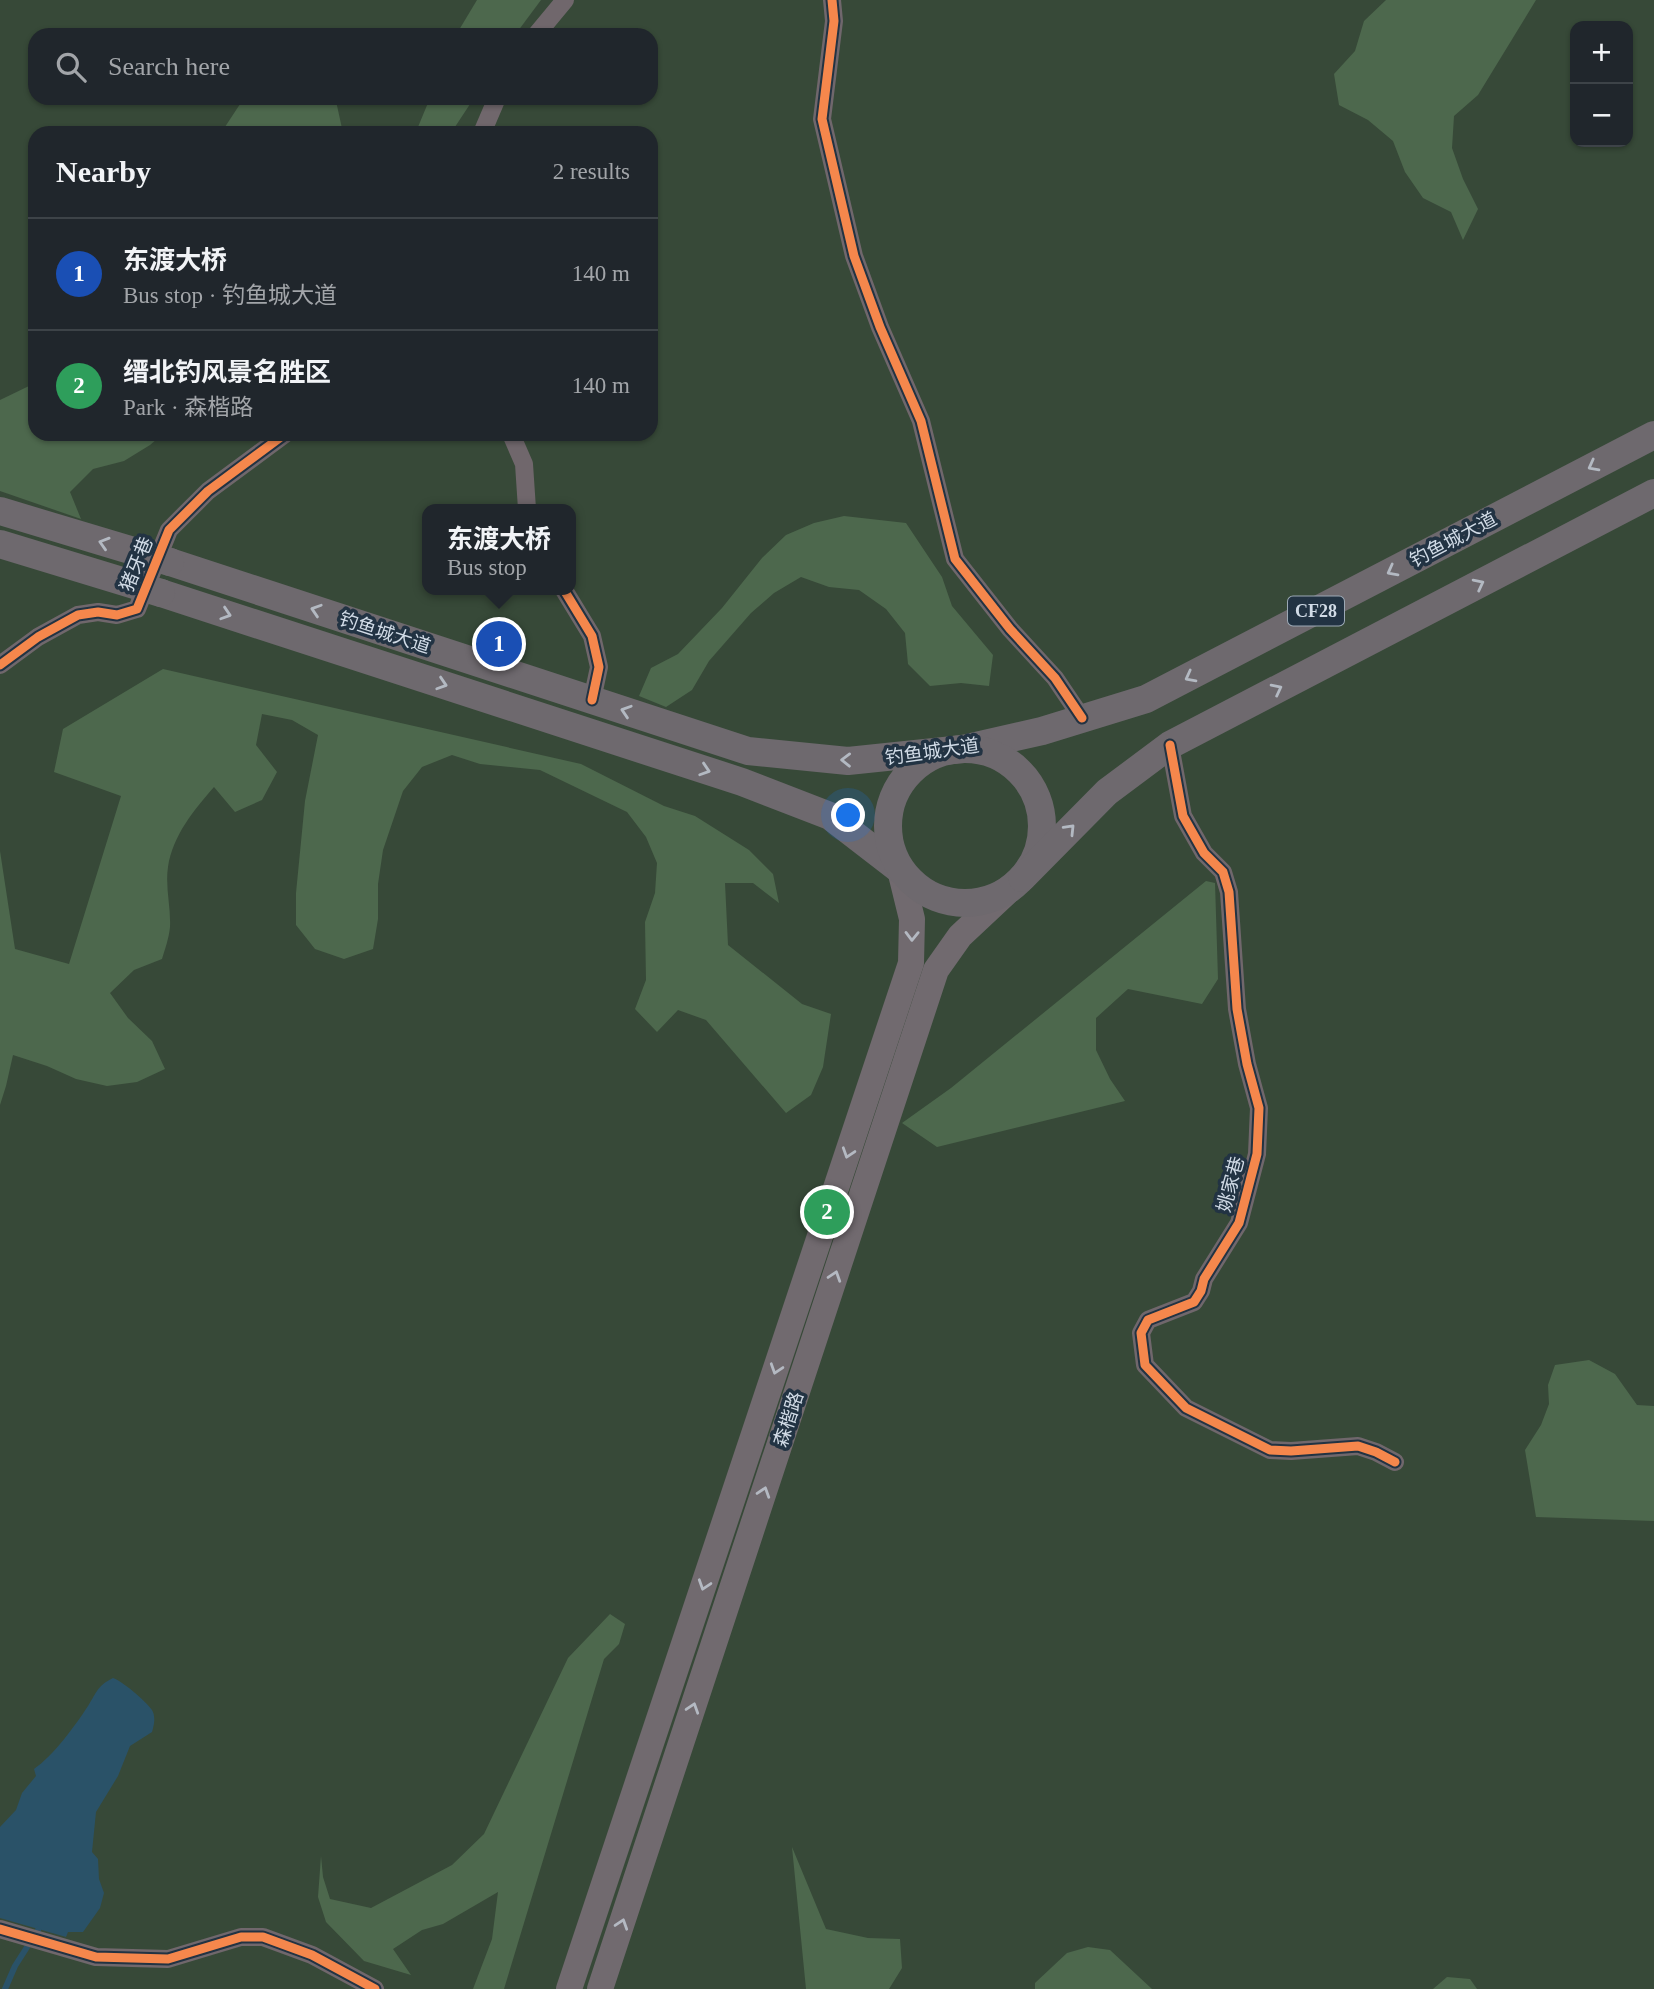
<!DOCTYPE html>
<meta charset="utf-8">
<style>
body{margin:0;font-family:"Times New Roman","Noto Sans SC",serif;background:#2d3238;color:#f1f3f6}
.controls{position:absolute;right:21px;top:21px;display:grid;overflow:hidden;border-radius:14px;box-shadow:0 2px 5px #0004}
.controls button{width:63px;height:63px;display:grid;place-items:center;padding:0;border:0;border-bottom:2px solid #3d4348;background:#20262c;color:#f1f3f6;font:35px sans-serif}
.you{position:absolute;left:849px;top:816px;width:24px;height:24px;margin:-18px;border:5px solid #fff;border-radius:50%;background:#1a73e8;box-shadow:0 0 0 10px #1a73e833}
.badge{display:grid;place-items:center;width:46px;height:46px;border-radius:50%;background:#97a0aa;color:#fff;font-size:23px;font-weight:700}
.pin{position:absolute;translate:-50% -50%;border:4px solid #fff;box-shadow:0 2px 7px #0006}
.popup{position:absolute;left:422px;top:504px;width:154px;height:91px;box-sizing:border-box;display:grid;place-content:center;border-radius:14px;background:#20262c;filter:drop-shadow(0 2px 5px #0005);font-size:23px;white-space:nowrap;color:#a2a5a9}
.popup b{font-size:26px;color:#f1f3f6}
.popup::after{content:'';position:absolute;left:50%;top:100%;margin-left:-14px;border:14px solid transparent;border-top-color:#20262c}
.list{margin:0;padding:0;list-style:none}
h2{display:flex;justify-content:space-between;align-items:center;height:91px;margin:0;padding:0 28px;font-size:30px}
h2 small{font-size:23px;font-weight:400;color:#a2a5a9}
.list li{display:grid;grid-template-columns:46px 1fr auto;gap:21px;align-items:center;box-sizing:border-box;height:112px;padding:0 28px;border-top:2px solid #3d4348}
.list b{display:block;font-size:26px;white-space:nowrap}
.list p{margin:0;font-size:23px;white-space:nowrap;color:#a2a5a9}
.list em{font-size:23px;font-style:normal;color:#a2a5a9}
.icon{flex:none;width:38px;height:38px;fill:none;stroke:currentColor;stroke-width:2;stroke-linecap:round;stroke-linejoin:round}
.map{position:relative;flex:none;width:1654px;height:1989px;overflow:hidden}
.search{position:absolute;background:#20262c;box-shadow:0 2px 5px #0004;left:28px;top:28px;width:630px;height:77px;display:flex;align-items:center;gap:18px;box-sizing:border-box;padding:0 24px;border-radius:21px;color:#a2a5a9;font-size:26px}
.panel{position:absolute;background:#20262c;box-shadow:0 2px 5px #0004;left:28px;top:126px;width:630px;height:315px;border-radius:21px}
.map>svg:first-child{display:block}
.green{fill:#374938;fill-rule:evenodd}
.forest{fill:#4d684d}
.water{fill:#2a5268}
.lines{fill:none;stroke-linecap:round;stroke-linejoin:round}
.stream{stroke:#2a5268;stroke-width:6}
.street{stroke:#70676c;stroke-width:18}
.secondary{stroke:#716a6f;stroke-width:26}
.primary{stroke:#6e696e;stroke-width:28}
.primary-bridge{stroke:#6e696e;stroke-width:28}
.cycleway-casing{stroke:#223343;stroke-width:13}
.cycleway{stroke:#f5874c;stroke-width:9}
.oneway{stroke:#b3b9c2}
.oneway2{stroke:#b4b9c2}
.labels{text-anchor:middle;stroke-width:7;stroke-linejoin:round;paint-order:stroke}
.shield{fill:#223343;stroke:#9ca9b5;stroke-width:2}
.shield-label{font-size:18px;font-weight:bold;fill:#d1dbe6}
.street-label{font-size:19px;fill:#d1dbe6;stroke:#223343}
</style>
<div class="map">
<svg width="1654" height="1989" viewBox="0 0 1654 1989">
<rect width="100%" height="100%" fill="#2a333b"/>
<path class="green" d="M0,0H1654V1989H0ZM1575,26H1628V142H1575ZM35,35H651V98H35ZM35,133H651V434H35ZM427,509H571V590H427Z"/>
<g class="forest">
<polygon points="477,0 541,0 515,35 456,35"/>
<polygon points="1386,0 1536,0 1478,95 1454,116 1452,148 1463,179 1478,209 1463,240 1451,212 1423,198 1405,172 1393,141 1368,120 1339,105 1334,74 1355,51 1364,21"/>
<polygon points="244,98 338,98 336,101 343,133 221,133"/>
<polygon points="430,98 474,98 451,133 406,133 418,127"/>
<polygon points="35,379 35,434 163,434 150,445 124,461 93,469 70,492 81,519 0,491 0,400 29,386"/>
<polygon points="844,516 906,523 942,577 952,606 993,655 989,686 961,683 930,686 908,664 905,633 886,609 859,590 829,587 801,577 774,593 751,613 709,661 692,690 666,707 639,696 651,668 678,654 722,608 762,558 786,535 814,523"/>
<path d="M163,669L581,764L664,806L695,816L749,850L773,874L779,903L753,883H725L728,945L802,1004L831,1014L823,1067L811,1095L786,1113L706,1020L678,1010L657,1032L635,1009L646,980L645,922L655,893L657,863L646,837L627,812L540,770L480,764L452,755L422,767L403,791L383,850L378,884V919L373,949L344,959L315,949L296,925V893L305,801L318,735L292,720L262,714L256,745L277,772L262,800L235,812L214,787C194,810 173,835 168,867C165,887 171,907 170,927C169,938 165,949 162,959L134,970L110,993L128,1018L152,1041L165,1069L137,1082L107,1086L76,1079L47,1066L13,1055L6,1086L0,1105V851L15,949L69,964L121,796L54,772L63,729Z"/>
<polygon points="1206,881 1215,883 1218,979 1202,1004 1128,989 1096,1018 1096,1050 1110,1079 1125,1101 937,1147 902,1123 951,1088"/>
<polygon points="1589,1360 1615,1374 1637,1405 1654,1406 1654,1521 1536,1517 1525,1450 1541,1425 1549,1404 1548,1385 1555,1365"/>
<polygon points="610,1614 625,1624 619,1644 604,1659 504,1989 473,1989 492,1939 498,1892 443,1924 422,1930 393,1949 411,1975 364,1961 326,1922 318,1897 321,1856 323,1877 330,1899 371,1908 452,1865 484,1834 568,1658"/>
<polygon points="792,1847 826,1929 868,1938 900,1939 902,1968 889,1989 806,1989"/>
<polygon points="1088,1947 1110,1950 1152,1989 1035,1989 1035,1983 1067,1953"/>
<polygon points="1447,1977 1470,1979 1477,1989 1433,1989"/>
</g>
<path class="water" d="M113,1678C122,1681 146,1701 152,1710C156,1717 154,1725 152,1732L130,1746L118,1776L96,1812L92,1852L98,1859L99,1879L104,1893L100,1908L83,1932H68L66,1937L0,1918V1827L16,1810L22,1793L36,1776L34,1769C53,1756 75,1726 88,1706C97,1692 97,1686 113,1678Z"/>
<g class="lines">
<polyline class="stream" points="5,1989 15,1966 38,1930"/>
<g class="street">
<polyline points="832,0 834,21 822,119 854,256 880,327 921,421 955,559 1010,629 1055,678 1082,718"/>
<polyline points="536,35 565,0"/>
<polyline points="482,133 497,98"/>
<polyline points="511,434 524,464 527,509"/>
<polyline points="564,590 592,636 599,667 592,700"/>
<polyline points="0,665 38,637 78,615 98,612 117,615 137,609 169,530 208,491 285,434"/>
<polyline points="1170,745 1183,816 1204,853 1223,872 1229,892 1237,1009 1247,1064 1259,1108 1257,1154 1239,1223 1204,1279 1201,1291 1194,1302 1148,1320 1141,1333 1145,1365 1186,1408 1270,1450 1291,1451 1358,1446 1376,1452 1395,1462"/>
<polyline points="0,1929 96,1957 168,1959 241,1937 263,1937 312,1955 375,1989"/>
</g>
<g class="secondary">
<polyline points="569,1989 911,963 912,919 900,870"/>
<polyline points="600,1989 936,970 960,936 1022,878"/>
</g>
<g class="primary">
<polyline points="170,562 748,751 848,761 963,749 1042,731 1146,699 1654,435"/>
<polyline points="161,593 742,782 830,816 900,870"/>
<circle cx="965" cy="826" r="77"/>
<polyline points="1022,878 1107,792 1170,745 1654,493"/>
</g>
<g class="primary-bridge">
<polyline points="0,511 170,562"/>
<polyline points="0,544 161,593"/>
</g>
<defs>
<g id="cycleway">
<polyline points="832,0 834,21 822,119 854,256 880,327 921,421 955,559 1010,629 1055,678 1082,718"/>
<polyline points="564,590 592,636 599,667 592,700"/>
<polyline points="0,665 38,637 78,615 98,612 117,615 137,609 169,530 208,491 285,434"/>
<polyline points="1170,745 1183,816 1204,853 1223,872 1229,892 1237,1009 1247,1064 1259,1108 1257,1154 1239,1223 1204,1279 1201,1291 1194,1302 1148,1320 1141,1333 1145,1365 1186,1408 1270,1450 1291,1451 1358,1446 1376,1452 1395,1462"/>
<polyline points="0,1929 96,1957 168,1959 241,1937 263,1937 312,1955 375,1989"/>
</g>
</defs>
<use href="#cycleway" class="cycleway-casing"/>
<use href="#cycleway" class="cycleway"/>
</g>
<defs><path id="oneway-chevron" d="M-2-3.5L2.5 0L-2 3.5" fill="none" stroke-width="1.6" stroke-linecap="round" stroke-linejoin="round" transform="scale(1.75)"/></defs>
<g class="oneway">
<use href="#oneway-chevron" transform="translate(1593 466) rotate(152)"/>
<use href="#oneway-chevron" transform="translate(104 543) rotate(-163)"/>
<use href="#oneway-chevron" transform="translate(1392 571) rotate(152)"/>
<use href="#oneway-chevron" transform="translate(1479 584) rotate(-27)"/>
<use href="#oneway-chevron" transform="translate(316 610) rotate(-162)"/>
<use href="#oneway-chevron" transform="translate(226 614) rotate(18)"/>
<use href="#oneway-chevron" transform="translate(1190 677) rotate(152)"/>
<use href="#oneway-chevron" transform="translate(442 684) rotate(18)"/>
<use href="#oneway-chevron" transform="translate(1277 689) rotate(-27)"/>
<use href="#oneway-chevron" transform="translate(626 711) rotate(-162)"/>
<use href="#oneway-chevron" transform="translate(846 760) rotate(-179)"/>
<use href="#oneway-chevron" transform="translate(705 770) rotate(18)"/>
<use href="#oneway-chevron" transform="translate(1070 829) rotate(-46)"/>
</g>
<g class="oneway2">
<use href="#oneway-chevron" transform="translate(912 936) rotate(91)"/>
<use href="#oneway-chevron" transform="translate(848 1153) rotate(108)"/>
<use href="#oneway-chevron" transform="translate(835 1276) rotate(-72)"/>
<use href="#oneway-chevron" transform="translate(776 1369) rotate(108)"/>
<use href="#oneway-chevron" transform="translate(764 1492) rotate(-72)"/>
<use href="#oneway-chevron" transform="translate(704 1585) rotate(108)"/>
<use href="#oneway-chevron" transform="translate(693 1708) rotate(-72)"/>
<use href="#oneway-chevron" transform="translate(622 1924) rotate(-72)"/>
</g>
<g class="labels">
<rect class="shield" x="1288" y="596.5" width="56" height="29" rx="5"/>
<g class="shield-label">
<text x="1316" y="617">CF28</text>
</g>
<g class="street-label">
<text transform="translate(1453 539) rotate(-28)" y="7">钓鱼城大道</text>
<text transform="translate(136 564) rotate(-68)" y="7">猪牙巷</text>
<text transform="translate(385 632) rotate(18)" y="7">钓鱼城大道</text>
<text transform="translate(932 751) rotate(-8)" y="7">钓鱼城大道</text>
<text transform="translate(1230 1184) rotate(-75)" y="7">姚家巷</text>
<text transform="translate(788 1419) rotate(-72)" y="7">森楷路</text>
</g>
</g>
</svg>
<div class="controls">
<button>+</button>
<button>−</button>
</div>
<div class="you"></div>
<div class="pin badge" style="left:499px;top:644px;background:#1a4fb4">1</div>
<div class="popup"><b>东渡大桥</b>Bus stop</div>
<div class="pin badge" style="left:827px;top:1212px;background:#2e9e5b">2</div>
<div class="search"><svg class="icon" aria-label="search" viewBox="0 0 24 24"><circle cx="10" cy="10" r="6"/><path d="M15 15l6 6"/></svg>Search here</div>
<section class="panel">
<h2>Nearby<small>2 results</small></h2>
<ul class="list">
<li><span class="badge" style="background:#1a4fb4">1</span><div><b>东渡大桥</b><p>Bus stop · 钓鱼城大道</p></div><em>140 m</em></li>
<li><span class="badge" style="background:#2e9e5b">2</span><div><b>缙北钓风景名胜区</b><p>Park · 森楷路</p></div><em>140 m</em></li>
</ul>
</section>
</div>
